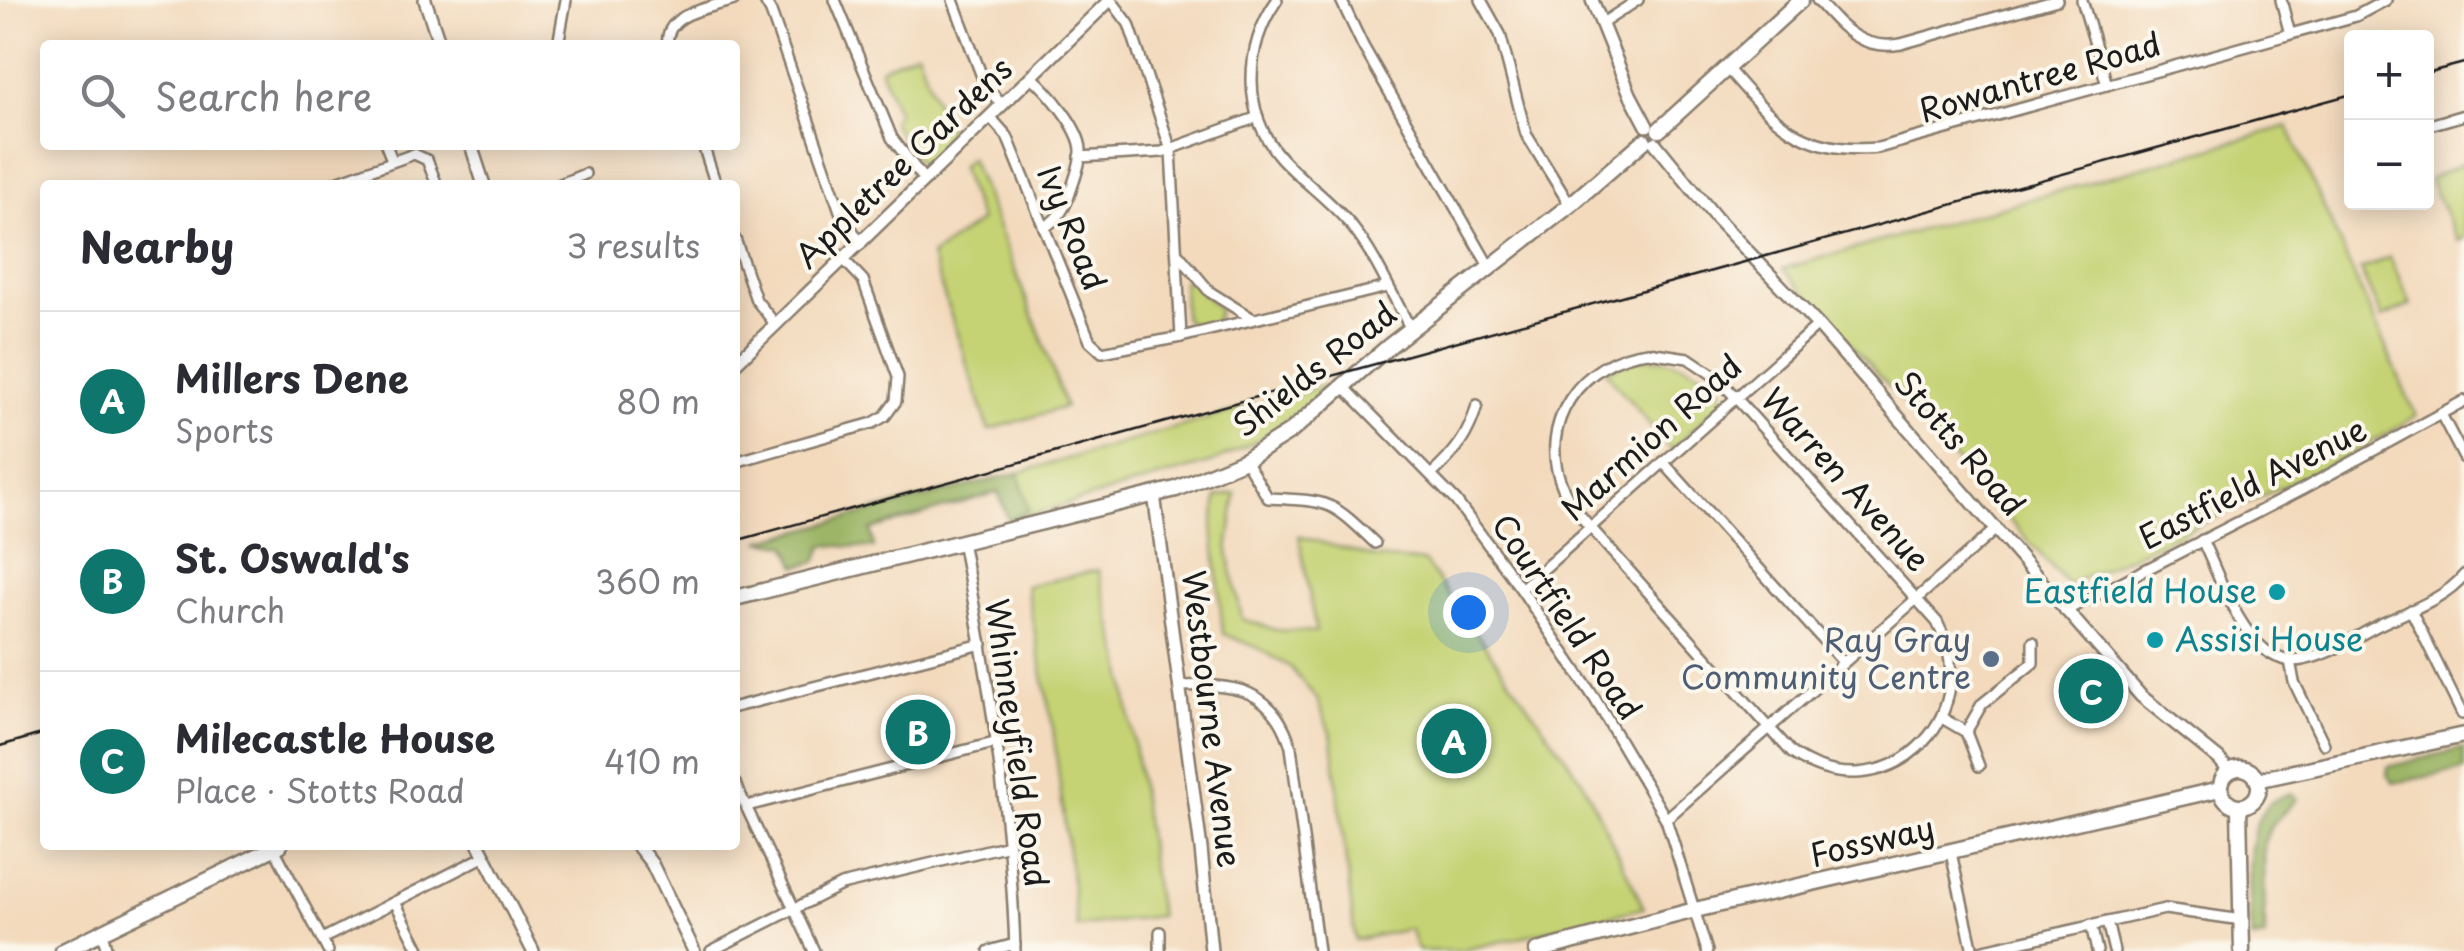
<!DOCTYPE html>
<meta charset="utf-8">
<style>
body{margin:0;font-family:"Playpen Sans",sans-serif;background:#f2f2f3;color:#2b2b33}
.controls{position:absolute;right:30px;top:30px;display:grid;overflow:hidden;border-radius:10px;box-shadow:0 5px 25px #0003}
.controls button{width:90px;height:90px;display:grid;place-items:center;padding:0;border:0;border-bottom:2px solid #e1e1e2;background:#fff;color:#2b2b33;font:50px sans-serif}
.you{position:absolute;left:1468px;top:612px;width:35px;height:35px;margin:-25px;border:8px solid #fff;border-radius:50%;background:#1a73e8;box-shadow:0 0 0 15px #1a73e833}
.badge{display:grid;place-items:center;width:65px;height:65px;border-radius:50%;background:#0f766e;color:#fff;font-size:32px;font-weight:700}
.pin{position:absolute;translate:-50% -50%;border:5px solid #fff;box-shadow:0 2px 10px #0006}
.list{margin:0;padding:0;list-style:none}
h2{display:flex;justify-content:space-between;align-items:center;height:130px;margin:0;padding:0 40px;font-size:42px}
h2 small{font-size:32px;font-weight:400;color:#7c7c81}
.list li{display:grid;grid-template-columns:65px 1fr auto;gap:30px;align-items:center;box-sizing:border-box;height:180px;padding:0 40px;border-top:2px solid #e1e1e2}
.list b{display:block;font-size:38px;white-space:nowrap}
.list p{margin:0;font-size:32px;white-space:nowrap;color:#7c7c81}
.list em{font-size:32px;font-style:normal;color:#7c7c81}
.icon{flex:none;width:55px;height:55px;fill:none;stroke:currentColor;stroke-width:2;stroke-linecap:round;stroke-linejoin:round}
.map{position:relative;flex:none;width:2464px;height:951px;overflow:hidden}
.search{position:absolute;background:#fff;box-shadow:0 5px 25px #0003;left:40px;top:40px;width:700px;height:110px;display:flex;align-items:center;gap:25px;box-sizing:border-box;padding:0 35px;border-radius:10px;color:#7c7c81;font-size:38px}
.panel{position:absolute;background:#fff;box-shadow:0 5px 25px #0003;left:40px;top:180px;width:700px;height:670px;border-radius:10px}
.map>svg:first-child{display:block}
.green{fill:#c5d374;stroke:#707848;stroke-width:2.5}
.forest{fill:#9cb566;stroke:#5c6841;stroke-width:2.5}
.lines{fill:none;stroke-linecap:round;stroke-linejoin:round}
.street-casing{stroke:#887b6c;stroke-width:14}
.secondary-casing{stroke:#887b6c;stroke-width:16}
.primary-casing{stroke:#887b6c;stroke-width:19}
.street{stroke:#fff;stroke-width:9}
.secondary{stroke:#fff;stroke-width:11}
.primary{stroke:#fff;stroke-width:14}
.tram{stroke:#1c1c1c;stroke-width:2.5}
.culture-dot{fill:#0f9aa8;stroke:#fbf7ec;stroke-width:4}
.service-dot{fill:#5c6f8a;stroke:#fbf7ec;stroke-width:4}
.labels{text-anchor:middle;stroke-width:8;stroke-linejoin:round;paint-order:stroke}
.street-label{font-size:32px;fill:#1c1c1c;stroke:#fbf7ec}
.culture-label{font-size:32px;fill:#0d838f;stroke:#fbf7ec;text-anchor:end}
.service-label{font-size:32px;fill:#4e5e75;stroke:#fbf7ec;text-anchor:end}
</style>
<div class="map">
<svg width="2464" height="951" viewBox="0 0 2464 951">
<rect width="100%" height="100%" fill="#fbf7ec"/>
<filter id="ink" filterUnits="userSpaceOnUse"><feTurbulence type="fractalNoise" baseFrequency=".01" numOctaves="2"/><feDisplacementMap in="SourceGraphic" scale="20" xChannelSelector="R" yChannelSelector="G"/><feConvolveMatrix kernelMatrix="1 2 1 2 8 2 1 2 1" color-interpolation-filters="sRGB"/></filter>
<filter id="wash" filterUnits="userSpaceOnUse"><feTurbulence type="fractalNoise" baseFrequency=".0048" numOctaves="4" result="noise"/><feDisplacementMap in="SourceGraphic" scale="40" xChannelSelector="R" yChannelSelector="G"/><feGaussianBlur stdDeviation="2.25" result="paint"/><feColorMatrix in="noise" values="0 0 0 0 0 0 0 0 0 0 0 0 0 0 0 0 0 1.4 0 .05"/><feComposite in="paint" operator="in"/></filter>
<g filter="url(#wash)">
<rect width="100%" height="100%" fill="#f3dabd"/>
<g class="green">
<polygon points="917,51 944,124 955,134 922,166 907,150 892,121 897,112 880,68"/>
<polygon points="2288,126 2416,416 2347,457 2068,585 1783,269"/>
<polygon points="970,158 1042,339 1065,407 989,430 931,256 980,221 960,167"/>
<polygon points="2464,163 2464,239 2458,241 2429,179"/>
<polygon points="2390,257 2411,305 2382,318 2360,270"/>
<polygon points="1188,279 1219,309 1214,324 1195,329 1184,318 1183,281"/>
<path d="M1647,358C1678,359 1700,368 1722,389L1723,401L1671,450L1606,372L1627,361Z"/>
<polygon points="1336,382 1265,437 1213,462 1009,521 993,480"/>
<polygon points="1236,493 1228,551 1242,619 1276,630 1316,632 1299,536 1376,558 1425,562 1582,780 1644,908 1460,951 1418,951 1410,929 1355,940 1332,738 1317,699 1290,667 1260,649 1223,634 1213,528 1217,497"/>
<polygon points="1098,570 1122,663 1159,916 1077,927 1053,728 1026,586"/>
</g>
<g class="forest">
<polygon points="1018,473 1029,510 1009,521 998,492 871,530 874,548 824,545 816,562 797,566 787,545 760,541"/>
<polygon points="2464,748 2464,770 2393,783 2387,775 2388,767"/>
<path d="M2291,793L2297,799L2271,825L2264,843L2265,937L2252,939C2251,905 2241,829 2269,804C2274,799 2284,796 2291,793Z"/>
</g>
</g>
<g filter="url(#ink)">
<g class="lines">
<defs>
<g id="street">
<polyline points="764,0 771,12 840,211 861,244"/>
<polyline points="835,0 892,138 925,181"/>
<polyline points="953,0 984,82 1002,106"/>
<polyline points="1111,0 1129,24 1171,150 1181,337"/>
<path d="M1277,0C1244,47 1242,114 1281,158C1304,183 1332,201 1353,228C1377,258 1392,296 1411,329"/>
<polyline points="1341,0 1363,46 1490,268"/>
<polyline points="1481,0 1500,34 1526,134 1570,205"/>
<path d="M1817,0C1842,28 1861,51 1901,44L2057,0"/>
<polyline points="2082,0 2107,85"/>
<polyline points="2281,0 2290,34"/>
<polyline points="1601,24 1638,0"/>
<polyline points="558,45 566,0"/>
<path d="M668,45C663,13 711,8 734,0"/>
<path d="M1727,68C1772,121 1803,155 1878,148L2356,16L2386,0"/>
<path d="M1032,77C1048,91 1080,128 1081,150C1081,163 1075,178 1071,190C1066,207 1059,218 1044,228"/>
<polyline points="990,117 1007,136 1090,341 1102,352 1181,337 1387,287"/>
<polyline points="2426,126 2464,115"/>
<polyline points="386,145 392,160"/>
<polyline points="703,145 716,185"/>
<polyline points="1080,157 1162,152 1258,117"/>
<polyline points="328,185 414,154 427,160 437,185"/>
<polyline points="558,185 585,174"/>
<polyline points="735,239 756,300 776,325"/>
<polyline points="1179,255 1210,292 1253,319"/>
<path d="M1648,352L1688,358L1719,379L1937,622C1989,719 1882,816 1792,753L1590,527C1580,515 1569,503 1563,488C1535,424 1582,359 1648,352Z"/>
<polyline points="1343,386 1456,501 1521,589 1595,699 1666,819 1707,951"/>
<polyline points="2442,416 2464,458"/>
<path d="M1245,460L1268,498C1331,501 1330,500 1375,543"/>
<polyline points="735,462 873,423 885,416 896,401 898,377 863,280 844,260"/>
<polyline points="1663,462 1843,662"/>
<path d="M1432,474C1455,453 1469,435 1477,405"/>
<path d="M2202,540C2221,578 2248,670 2302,660C2328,656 2355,637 2379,625C2406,612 2445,599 2464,575"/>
<path d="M962,541C988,677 1011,812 1015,951"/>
<polyline points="1521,589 1818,325"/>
<polyline points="2411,610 2462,714"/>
<polyline points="2065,611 2301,490 2464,401"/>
<polyline points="2290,661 2294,682 2324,744"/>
<path d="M1181,686C1234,683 1274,689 1291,747L1318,951"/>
<polyline points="735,707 982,644"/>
<polyline points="1942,718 1966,732 1979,766"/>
<polyline points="1966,732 1982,704 2033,663 2033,642"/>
<polyline points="735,783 814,951"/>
<polyline points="747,806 998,742"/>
<polyline points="1666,819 1997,528"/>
<polyline points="274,848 328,951"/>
<polyline points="1951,853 1973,951"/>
<polyline points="395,902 420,951"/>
<polyline points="2107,922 2114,951"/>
<polyline points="2091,925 2097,951"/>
<polyline points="1160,932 1160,951"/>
<polyline points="102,933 107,951"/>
<polyline points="322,939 485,856"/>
<polyline points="711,951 841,885 1009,845"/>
<polyline points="989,951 1015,944"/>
<polyline points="1980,951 2165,909 2242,920"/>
</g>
<g id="secondary">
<polyline points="425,0 440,45"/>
<polyline points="1592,0 1630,94 1647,126"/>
<polyline points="1655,143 1716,218 1818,325 2141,696 2219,759 2229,771"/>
<polyline points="471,145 484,185"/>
<polyline points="735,364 1110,0"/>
<polyline points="1154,494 1201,849 1211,951"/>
<polyline points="479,845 533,951"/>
<polyline points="637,845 652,864 694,951"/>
</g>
<g id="primary">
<polyline points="1659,130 1801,0"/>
<polyline points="735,598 1176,489 1245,460 1290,432 1388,347 1570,205 1644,141"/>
<circle cx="2240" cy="787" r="19"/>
<polyline points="2257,780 2464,735"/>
<polyline points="2239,807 2242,951"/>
<polyline points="63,951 280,845"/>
<polyline points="1537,951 1695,910 2220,789"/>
</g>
</defs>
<use href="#street" class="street-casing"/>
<use href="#secondary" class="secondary-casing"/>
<use href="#primary" class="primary-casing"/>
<use href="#street" class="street"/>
<use href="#secondary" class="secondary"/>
<use href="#primary" class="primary"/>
<g class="tram">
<polyline points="2426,73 2464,63"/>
<polyline points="735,541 2352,94"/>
<polyline points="0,746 45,733"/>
</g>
</g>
</g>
<g class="culture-dot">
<circle cx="2277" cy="592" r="10"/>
<circle cx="2155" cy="640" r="10"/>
</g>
<circle class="service-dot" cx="1991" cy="659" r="10"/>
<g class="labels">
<g class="street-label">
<text transform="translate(2040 78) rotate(-16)" y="11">Rowantree Road</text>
<text transform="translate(904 163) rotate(-44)" y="11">Appletree Gardens</text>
<text transform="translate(1071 228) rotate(68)" y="11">Ivy Road</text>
<text transform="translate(1315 370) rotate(-38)" y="11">Shields Road</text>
<text transform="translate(1652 438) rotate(-42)" y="11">Marmion Road</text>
<text transform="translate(1959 444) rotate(49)" y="11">Stotts Road</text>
<text transform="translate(1845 480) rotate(48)" y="11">Warren Avenue</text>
<text transform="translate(2253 484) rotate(-27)" y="11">Eastfield Avenue</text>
<text transform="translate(1566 617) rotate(56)" y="11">Courtfield Road</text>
<text transform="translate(1211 719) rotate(83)" y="11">Westbourne Avenue</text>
<text transform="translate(1016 743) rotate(82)" y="11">Whinneyfield Road</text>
<text transform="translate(1872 842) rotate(-13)" y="11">Fossway</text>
</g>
<g class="culture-label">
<text x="2257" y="603">Eastfield House</text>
<text x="2175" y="651" text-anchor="start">Assisi House</text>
</g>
<g class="service-label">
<text x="1971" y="652">Ray Gray<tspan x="1971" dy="37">Community Centre</tspan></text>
</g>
</g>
</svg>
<div class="controls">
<button>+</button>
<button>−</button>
</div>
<div class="you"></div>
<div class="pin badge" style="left:1454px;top:741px">A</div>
<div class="pin badge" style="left:918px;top:732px">B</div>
<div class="pin badge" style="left:2091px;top:691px">C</div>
<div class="search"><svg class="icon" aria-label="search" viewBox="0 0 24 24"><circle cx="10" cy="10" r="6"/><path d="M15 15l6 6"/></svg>Search here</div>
<section class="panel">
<h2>Nearby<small>3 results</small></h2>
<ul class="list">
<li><span class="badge">A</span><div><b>Millers Dene</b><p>Sports</p></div><em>80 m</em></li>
<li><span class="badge">B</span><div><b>St. Oswald's</b><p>Church</p></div><em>360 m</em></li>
<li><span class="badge">C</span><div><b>Milecastle House</b><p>Place · Stotts Road</p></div><em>410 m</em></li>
</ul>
</section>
</div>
